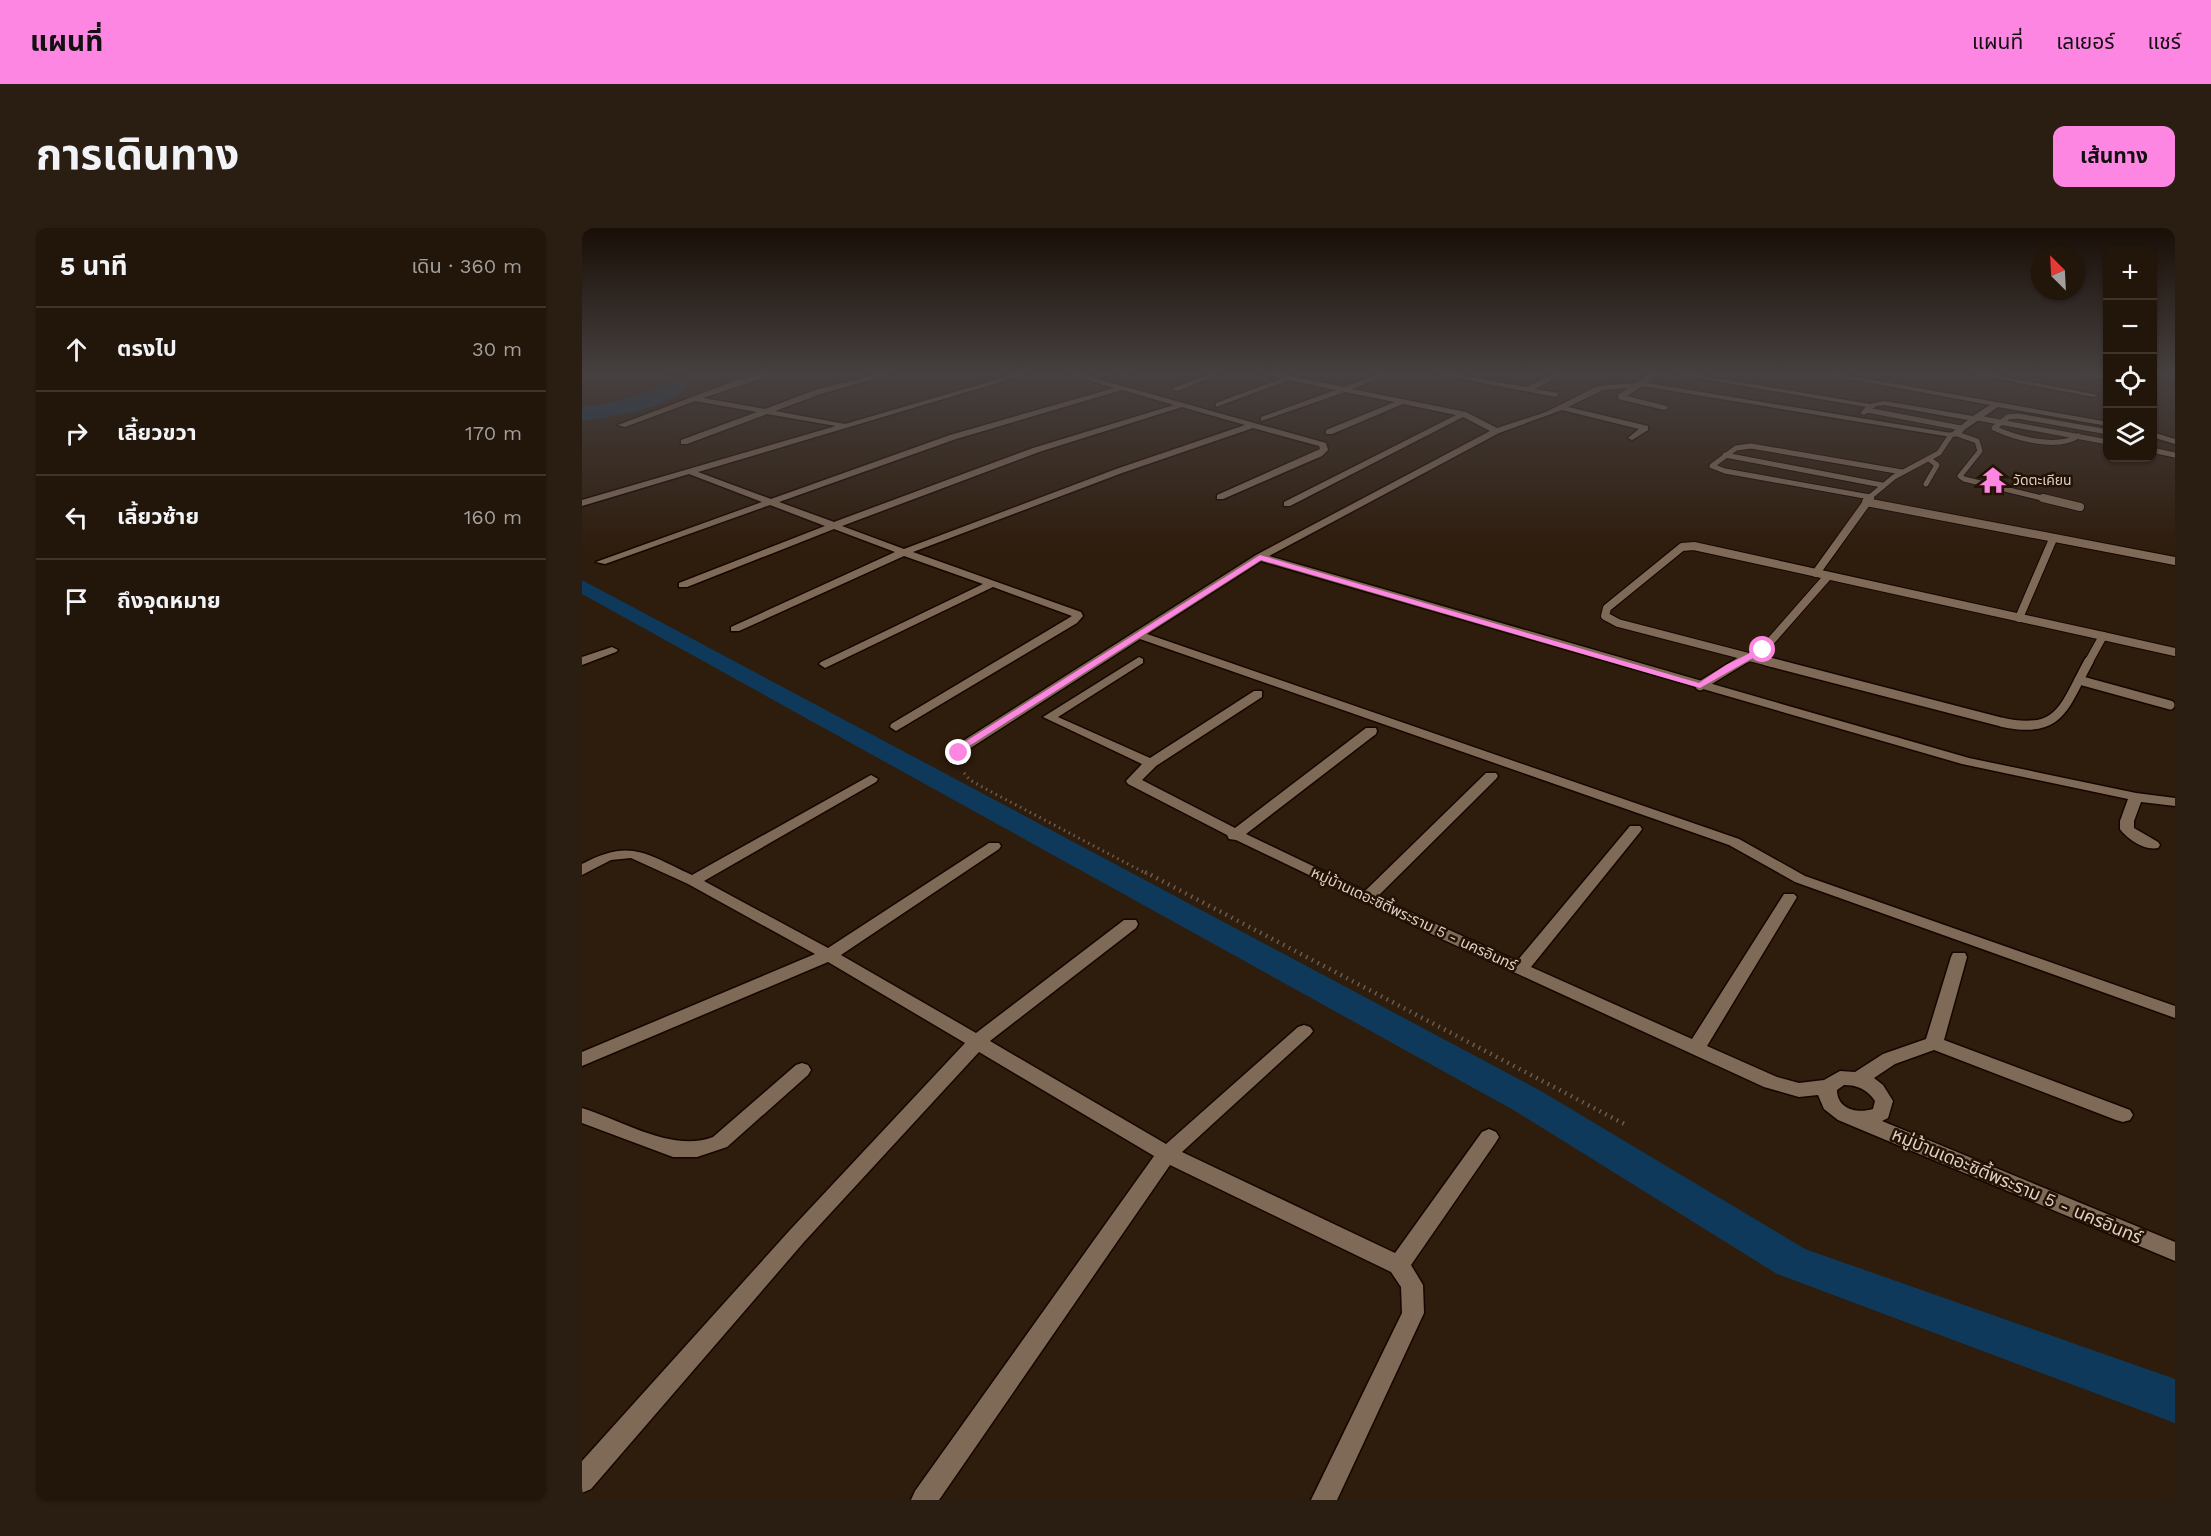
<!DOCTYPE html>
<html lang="th">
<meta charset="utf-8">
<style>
body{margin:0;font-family:"Work Sans","Noto Sans Thai",sans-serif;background:#2a1e12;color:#f1f3f6}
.controls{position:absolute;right:18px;top:18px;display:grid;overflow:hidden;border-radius:12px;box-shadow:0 2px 4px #0004}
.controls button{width:54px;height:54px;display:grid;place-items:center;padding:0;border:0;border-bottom:2px solid #3f342a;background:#221509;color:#f1f3f6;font:30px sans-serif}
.compass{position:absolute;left:1449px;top:18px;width:54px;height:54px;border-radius:50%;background:#221509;box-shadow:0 2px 4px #0004;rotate:336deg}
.stop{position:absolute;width:18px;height:18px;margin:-14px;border:4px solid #fd86e2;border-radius:50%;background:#fff}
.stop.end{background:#fd86e2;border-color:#fff;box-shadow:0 2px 6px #0008}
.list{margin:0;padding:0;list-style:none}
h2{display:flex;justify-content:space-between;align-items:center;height:78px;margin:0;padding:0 24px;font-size:26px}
h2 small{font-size:20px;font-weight:400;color:#a29f9c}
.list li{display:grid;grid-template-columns:39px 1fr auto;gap:18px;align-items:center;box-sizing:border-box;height:84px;padding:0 24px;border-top:2px solid #3f342a}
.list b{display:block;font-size:22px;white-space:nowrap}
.list em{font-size:20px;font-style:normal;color:#a29f9c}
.icon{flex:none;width:33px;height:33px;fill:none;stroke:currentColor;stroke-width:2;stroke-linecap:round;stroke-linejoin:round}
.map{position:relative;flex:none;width:1593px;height:1272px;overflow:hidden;border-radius:12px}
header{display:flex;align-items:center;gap:36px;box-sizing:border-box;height:84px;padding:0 30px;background:#fd86e2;color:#111}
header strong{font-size:28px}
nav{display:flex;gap:33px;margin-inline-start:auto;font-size:21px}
.intro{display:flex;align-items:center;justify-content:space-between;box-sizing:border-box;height:144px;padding:0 36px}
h1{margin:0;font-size:42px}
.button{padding:15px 27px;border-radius:12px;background:#fd86e2;color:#111;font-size:21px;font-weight:700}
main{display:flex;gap:36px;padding:0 36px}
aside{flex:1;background:#221509;border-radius:12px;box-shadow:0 2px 4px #0004}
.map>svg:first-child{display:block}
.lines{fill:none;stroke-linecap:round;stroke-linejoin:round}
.canal{fill:#0e395a;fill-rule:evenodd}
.river{fill:#0e395a;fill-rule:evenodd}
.lane-far2-casing{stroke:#150600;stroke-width:7}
.lane-far1-casing{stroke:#150600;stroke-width:10}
.lane-casing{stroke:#150600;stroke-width:12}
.street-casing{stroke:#150600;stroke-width:3}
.path-far1{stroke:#6d5d4f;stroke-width:3;stroke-dasharray:1.5 4;stroke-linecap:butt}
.path{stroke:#6d5d4f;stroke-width:4.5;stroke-dasharray:1.5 5;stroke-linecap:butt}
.lane-far2{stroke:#7f6957;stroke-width:5}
.lane-far1{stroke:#7f6957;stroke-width:8}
.lane{stroke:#7f6957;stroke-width:9}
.street{fill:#7f6957;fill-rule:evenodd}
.route{fill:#fd86e2}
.labels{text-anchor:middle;stroke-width:5;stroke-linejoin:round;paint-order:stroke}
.far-poi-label{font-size:14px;fill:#ddd1c7;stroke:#241204;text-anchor:start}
.street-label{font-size:15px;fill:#ddd1c7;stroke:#241204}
.near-street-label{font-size:18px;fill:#ddd1c7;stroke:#241204}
</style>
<header>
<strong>แผนที่</strong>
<nav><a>แผนที่</a><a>เลเยอร์</a><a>แชร์</a></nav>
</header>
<div class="intro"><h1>การเดินทาง</h1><a class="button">เส้นทาง</a></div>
<main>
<aside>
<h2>5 นาที<small>เดิน · 360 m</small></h2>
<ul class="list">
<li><svg class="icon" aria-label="ahead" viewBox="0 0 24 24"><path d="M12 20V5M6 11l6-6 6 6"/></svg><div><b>ตรงไป</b></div><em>30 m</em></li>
<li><svg class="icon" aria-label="right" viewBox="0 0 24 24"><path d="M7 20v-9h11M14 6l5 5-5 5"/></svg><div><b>เลี้ยวขวา</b></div><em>170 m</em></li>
<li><svg class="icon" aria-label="left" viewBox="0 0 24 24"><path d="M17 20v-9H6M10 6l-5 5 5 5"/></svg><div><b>เลี้ยวซ้าย</b></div><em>160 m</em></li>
<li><svg class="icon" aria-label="arrive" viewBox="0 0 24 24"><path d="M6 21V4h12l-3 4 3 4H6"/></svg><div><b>ถึงจุดหมาย</b></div></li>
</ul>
</aside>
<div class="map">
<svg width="1593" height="1272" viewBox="0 0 1593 1272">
<rect width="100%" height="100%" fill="#2e1c0c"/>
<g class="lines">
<polygon class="canal" points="0,352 959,863 1223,1021 1593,1151 1593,1195 1195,1046 933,883 0,366"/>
<path class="river" d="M77,145H100L108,155C91,181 29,189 0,193V179C29,175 58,170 83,154Z"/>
<defs>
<g id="lane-far2">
<polyline points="1285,182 1379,200"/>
<polyline points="1396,190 1526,214"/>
<polyline points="1375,206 1395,213 1398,223 1378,248 1382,251 1468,272"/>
<path d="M1496,208C1475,222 1433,210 1412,200L1426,189L1436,188L1526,204"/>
<polyline points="1570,222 1593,227"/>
<polyline points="1143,227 1300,257"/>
<polyline points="1320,244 1169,218 1154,220 1130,238 1143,243 1288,269 1312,249 1357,225 1369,207"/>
<polyline points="1344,256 1355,237 1347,231"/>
</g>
<g id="lane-far1">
<polyline points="1461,270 1498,279"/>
<polyline points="1284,274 1593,333"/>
<polyline points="1234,345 1288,270"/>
<polyline points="1437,390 1471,311"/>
<polyline points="1521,408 1593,424"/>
<polyline points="1156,435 1181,422 1246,348"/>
<polyline points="1190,435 1036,395 1023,388 1025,380 1100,319 1112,318 1521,408"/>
<polyline points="1506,435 1521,408"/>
</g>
<g id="lane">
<path d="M1184,433L1419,494C1479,508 1482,478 1507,433"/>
<polyline points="1497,452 1588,477"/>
<polyline points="1118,458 1159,433"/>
</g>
<g id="street">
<path d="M185,145H196L121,170L183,181L233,162L300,145H311L239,166L193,183L263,196L438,145H449L116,244L189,271L368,207L532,160L483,145H494L744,215L746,222L740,228L641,271H635V267L738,221L737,218L671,200L540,245L331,324L499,384L501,388L495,395L314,503L308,499L309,496L490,388L411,359L243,440L237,436L239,434L401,356L322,328L157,403H149V399L313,324L252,301L105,359H97V355L243,298L188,277L23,336L14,334L180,274L107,246L0,278V272L254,198L185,186L105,216H99V212L175,184L113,173L43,199L36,197L155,152ZM540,162L592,177L451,220L252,294L197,274L374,211ZM600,179L663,197L534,241L322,321L260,298L457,224Z"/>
<polygon points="541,145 552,145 542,149 538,147"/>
<polygon points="630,145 640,145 596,163 589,161"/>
<path d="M679,145H692L762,159L800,145H810L770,161L884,184L915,200L964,184L1016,158L1055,155L1069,145H1077L1065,155L1369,205L1386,192L1302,177L1294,178L1282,187L1278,185L1284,179L1087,145H1103L1288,176L1302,173L1391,188L1408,177L1236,145H1251L1526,194V198L1416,179L1382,202L1378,208L1369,209L1060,158L1045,168L1085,178L1086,180L1082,182L1036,171V167L1046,160L1021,162L986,179L1066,198V202L1050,212L1046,210L1057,201L980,182L917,205L687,328L1387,530L1554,565L1593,570V578L1559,574L1552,593V600L1576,614L1578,617L1576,620C1563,623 1545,611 1538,601V593L1546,571L1380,536L679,333L565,406L1157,611L1223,648L1593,778V790L1213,654L1147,617L558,411L387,521L382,533H372L370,530L376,516L674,327L908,203L881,189L708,278H702V274L874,187L821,176L750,206H744V202L813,174L763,164L679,193V189L754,162L707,152L634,179V175L699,151Z"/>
<polygon points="849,145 864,145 944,159 975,145 981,146 953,161 977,165 974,169"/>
<polygon points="1385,145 1400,145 1516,167 1512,169"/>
<polygon points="1491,145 1526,148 1526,152 1494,147"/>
<polygon points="1570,204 1593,211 1593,216 1570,209"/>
<polygon points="30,419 36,422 34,424 0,437 0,429"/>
<path d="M557,429L561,431V435L476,489L568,530L672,463H680V469L574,538L560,552L653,600L784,500H794L795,503L794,506L664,606L783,663L904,545H914L916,548L914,551L795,669L935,733L1048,598H1058L1060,601L1058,604L949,739L1110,811L1202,666H1212L1215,669L1125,818L1195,849L1217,855L1242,852L1258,843L1273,844L1301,826L1344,811L1369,729L1371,725H1383L1385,729L1362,812L1548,882L1551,887L1548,892L1541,894L1534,892L1352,822L1313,836L1292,850L1301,857L1311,873L1306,890L1300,893L1593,1014V1033L1256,892L1242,881L1236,867L1217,869L1182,859L862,712L654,612L647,611L645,607L546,556L544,553L560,536L461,489ZM1262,857C1275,857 1285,861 1293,873L1291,881C1275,886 1255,881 1255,862Z"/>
<path d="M289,547L296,551L294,554L122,653L246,720L407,615H417L419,618L417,621L259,727L394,805L542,692H554L556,696L554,700L408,813L584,916L716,799L722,797L728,799L731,803L728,807L600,924L813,1025L900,904L907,901L914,904L917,909L914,914L829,1037L841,1057L842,1085L755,1272H729L820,1085L819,1059L809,1044L588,937L357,1272H329L333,1263L572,928L397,824L222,1014L9,1261L0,1265V1233L208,1002L383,815L246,734L0,838V824L233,726L106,656L49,630L29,632L0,647V636C49,610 64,626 110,647Z"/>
<path d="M220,835L226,837L229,842L226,847L145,919L115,929H91L0,895V880C39,892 91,925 131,909L214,837Z"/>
</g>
</defs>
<use href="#lane-far2" class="lane-far2-casing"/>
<use href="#lane-far1" class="lane-far1-casing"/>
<use href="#lane" class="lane-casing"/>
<use href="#street" class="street-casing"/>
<polyline class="path-far1" points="382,545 388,552 402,560 565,646"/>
<polyline class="path" points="563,644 1046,898"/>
<use href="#lane-far2" class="lane-far2"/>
<use href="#lane-far1" class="lane-far1"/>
<use href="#lane" class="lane"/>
<use href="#street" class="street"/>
</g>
<linearGradient id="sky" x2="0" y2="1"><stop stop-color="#190f07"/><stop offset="0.45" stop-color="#464040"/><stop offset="1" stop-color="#464040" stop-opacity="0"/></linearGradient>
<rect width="1593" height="323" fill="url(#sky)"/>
<polygon class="route" points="678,327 1117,455 1144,437 1178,420 1185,422 1118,460 679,332 384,520 380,526 373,525 378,517"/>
<defs>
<symbol id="temple-bare" viewBox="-9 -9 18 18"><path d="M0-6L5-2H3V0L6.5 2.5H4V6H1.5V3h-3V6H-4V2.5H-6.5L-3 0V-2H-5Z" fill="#fd86e2" stroke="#241204" stroke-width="2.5" paint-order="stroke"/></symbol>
</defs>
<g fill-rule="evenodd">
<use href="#temple-bare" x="1392" y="233" width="38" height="38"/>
</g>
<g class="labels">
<g class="far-poi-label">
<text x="1431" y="257">วัดตะเคียน</text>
</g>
<g class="street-label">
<text transform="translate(832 691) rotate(25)" y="5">หมู่บ้านเดอะซิตี้พระราม 5 - นครอินทร์</text>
</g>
<g class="near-street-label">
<text transform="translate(1435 958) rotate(23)" y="6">หมู่บ้านเดอะซิตี้พระราม 5 - นครอินทร์</text>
</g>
</g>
</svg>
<div class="controls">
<button>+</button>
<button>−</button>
<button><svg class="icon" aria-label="locate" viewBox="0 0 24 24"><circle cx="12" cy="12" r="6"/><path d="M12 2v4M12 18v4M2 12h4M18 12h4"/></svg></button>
<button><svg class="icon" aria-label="layers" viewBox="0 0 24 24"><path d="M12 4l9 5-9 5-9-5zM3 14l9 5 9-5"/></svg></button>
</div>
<svg class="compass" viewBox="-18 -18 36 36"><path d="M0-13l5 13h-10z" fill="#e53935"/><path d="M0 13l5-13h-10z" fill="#a29f9c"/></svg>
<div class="stop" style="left:1181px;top:422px"></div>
<div class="stop end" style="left:377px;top:525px"></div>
</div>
</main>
